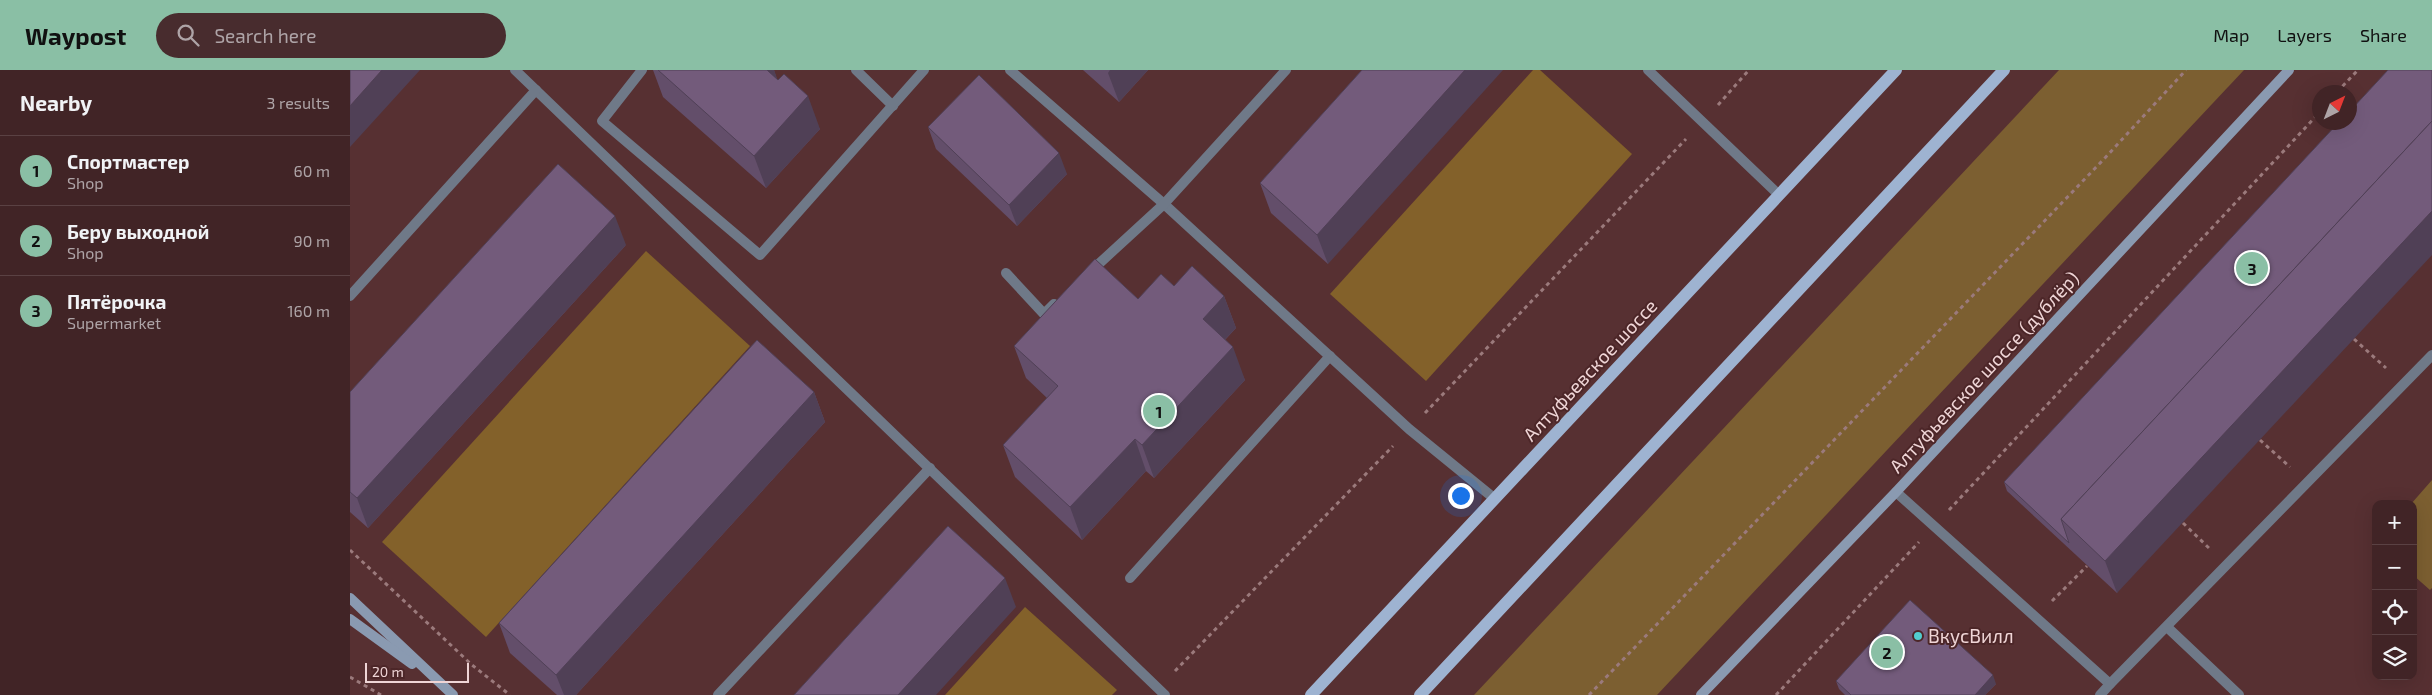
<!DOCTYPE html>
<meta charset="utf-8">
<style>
body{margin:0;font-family:"Exo 2",sans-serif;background:#482c2e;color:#f1f3f6}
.controls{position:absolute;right:15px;bottom:15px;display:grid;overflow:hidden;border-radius:10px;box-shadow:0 5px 20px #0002}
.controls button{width:45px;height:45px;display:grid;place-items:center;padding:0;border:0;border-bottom:1px solid #5a4143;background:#412426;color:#f1f3f6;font:25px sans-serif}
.compass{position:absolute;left:1962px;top:15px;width:45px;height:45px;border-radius:50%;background:#412426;box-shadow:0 5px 20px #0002;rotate:42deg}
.scale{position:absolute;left:15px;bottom:12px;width:104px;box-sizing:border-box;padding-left:5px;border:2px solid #efd5d6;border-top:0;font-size:14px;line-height:18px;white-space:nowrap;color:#efd5d6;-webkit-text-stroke:4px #4c2628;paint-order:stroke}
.you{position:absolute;left:1110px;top:425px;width:18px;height:18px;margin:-12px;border:4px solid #fff;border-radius:50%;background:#1a73e8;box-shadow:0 0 0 8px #1a73e833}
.badge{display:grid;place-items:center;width:32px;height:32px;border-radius:50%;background:#8abfa5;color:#111;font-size:16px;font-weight:700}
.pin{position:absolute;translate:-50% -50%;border:2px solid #fff;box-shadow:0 1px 5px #0006}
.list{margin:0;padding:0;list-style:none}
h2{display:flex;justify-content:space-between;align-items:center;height:65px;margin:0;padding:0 20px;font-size:21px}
h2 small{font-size:16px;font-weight:400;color:#aea4a7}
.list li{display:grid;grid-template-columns:32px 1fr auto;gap:15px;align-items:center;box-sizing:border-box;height:70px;padding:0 20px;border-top:1px solid #5a4143}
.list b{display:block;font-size:19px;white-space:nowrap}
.list p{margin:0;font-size:16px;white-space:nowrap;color:#aea4a7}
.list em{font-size:16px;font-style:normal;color:#aea4a7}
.icon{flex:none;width:28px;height:28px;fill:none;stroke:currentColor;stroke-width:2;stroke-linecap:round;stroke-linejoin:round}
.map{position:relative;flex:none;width:2082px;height:625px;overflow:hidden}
header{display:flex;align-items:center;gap:30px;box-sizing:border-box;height:70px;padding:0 25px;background:#8abfa5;color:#111}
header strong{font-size:24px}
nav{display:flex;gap:28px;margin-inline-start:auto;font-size:18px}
.search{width:350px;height:45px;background:#482c2e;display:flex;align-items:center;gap:12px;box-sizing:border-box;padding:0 18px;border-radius:28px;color:#aea4a7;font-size:19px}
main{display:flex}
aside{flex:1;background:#412426}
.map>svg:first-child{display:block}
.green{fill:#7c5f31}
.forest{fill:#83612a}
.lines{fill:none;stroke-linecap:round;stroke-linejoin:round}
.path{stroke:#9b7a7c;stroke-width:3;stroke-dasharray:4 4;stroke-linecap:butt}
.lane{stroke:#6f7988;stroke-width:10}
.street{stroke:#6f7988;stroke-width:10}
.secondary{stroke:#8a9ab1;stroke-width:10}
.primary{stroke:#9eb3d1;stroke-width:12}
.wall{fill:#634e6a}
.shaded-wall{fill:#504056}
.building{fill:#735b7b;stroke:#504056}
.poi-dot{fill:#52cdcf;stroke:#4c2628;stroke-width:2}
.labels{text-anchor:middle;stroke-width:4;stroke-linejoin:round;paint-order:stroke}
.street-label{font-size:19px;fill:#efd5d6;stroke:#4c2628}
.poi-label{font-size:19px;fill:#efd5d6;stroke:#4c2628;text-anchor:start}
</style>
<header>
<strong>Waypost</strong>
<div class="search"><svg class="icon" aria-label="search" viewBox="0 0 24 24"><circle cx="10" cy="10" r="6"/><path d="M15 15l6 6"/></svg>Search here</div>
<nav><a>Map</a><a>Layers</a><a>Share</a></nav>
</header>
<main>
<aside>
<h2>Nearby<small>3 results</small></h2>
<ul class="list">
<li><span class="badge">1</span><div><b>Спортмастер</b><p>Shop</p></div><em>60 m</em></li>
<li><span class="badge">2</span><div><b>Беру выходной</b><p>Shop</p></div><em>90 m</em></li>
<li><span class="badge">3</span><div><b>Пятёрочка</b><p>Supermarket</p></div><em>160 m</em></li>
</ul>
</aside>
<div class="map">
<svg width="2082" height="625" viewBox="0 0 2082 625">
<rect width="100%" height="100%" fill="#573032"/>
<g class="green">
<polygon points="1709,0 1894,0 1307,625 1124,625"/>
<polygon points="2082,410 2082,518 2080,520 2063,505 2063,434 2061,434"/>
</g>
<g class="forest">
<polygon points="1183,0 1190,0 1282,84 1076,311 980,224"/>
<polygon points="296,181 400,276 136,567 32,472"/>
<polygon points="675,537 767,620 762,625 595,625"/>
</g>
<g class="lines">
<g class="path">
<polyline points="1987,22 2008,0"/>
<polyline points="1368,35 1399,0"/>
<polyline points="2004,269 2036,298"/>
<polyline points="1075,343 1336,69"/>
<polyline points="1910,370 1940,397"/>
<polyline points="1599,440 1970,42"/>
<polyline points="1833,453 1861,480"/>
<polyline points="0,480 122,595 160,625"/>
<polyline points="1702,531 1737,496"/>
<polyline points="825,601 1043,376"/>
<polyline points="0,607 31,625"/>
<polyline points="1239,625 1754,89 1836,0"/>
<polyline points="1426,625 1569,472"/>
</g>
<g class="lane">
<polyline points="165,0 815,625"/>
<polyline points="292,0 252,51 410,185 574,0"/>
<polyline points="506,0 543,36"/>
<polyline points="660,0 814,134 1059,359 1145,429"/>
<polyline points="741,201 814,134 936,0"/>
<polyline points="656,203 694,244 704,234"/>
<polyline points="0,226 186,20"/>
<polyline points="1546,422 1760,614 2082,285"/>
<polyline points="780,508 980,286"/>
<polyline points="1817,557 1889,625"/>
<polyline points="368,625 580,398"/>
<polyline points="1750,625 1760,614"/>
</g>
<polyline class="street" points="1298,0 1429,125"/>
<g class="secondary">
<polyline points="0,528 103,625"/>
<polyline points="0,549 62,594"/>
<polyline points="1351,625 1546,422 1939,0"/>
</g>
<g class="primary">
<polyline points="961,625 1546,0"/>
<polyline points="1070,625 1654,0"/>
</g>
</g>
<g class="wall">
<polygon points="303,0 424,0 427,10 470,59 416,118 313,27"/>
<polygon points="733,0 798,0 769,32"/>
<polygon points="1012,0 978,194 921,143 910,113"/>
<polygon points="1989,52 1767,523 1657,421 1654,412"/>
<polygon points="578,57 717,104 667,156 586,79"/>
<polygon points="276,175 18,458 0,442 0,322"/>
<polygon points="824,216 874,226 886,258 875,270 895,310 804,408 796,401 732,470 665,407 653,375 697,328 676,308 664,276 788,229"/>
<polygon points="464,322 475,352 226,625 207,625 160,583 149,553"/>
<polygon points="1486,611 1646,614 1635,625 1495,625 1489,619"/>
</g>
<g class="shaded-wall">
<polygon points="32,0 70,0 0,77 0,36"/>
<polygon points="417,0 424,0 434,27"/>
<polygon points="760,0 798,0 769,32 758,3"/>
<polygon points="1115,0 1153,0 978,194 967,165"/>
<polygon points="458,26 470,59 416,118 404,86"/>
<polygon points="709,83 717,104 667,156 659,135"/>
<polygon points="2082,141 2082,185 1767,523 1755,491"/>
<polygon points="265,146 276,175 18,458 7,428"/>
<polygon points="874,226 886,258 864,281 853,249"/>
<polygon points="883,277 895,310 804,408 792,375"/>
<polygon points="464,322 475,352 226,625 214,625 206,605"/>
<polygon points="785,369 796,401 732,470 720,437"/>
<polygon points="655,508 666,537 586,625 548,625"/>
<polygon points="1643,605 1646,614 1635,625 1625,625"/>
</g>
<g class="building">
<polygon points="0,0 32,0 0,36"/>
<polygon points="308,0 417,0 428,10 434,4 458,26 404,86"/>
<polygon points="1012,0 1115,0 967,165 910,113"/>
<polygon points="2038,0 2082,0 2082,51 1711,449 1719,473 1654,412 1989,52 2000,52 2000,41"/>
<polygon points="629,5 709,83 659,135 578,57"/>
<polygon points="2082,51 2082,141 1755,491 1711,449"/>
<polygon points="208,94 265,146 7,428 0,422 0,322"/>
<polygon points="745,189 788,229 811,204 824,216 842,196 874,226 853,249 883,277 792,375 785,369 720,437 653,375 708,316 664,276"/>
<polygon points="407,270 464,322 206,605 149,553"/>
<polygon points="598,456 655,508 548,625 444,625"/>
<polygon points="1560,530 1643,605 1625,625 1501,625 1486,611"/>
</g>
<circle class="poi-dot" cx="1568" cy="566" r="5"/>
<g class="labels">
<g class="street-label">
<text transform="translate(1240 300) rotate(-47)" y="7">Алтуфьевское шоссе</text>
<text transform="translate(1634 302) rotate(-47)" y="7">Алтуфьевское шоссе (дублёр)</text>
</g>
<g class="poi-label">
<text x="1578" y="573">ВкусВилл</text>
</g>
</g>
</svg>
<div class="controls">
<button>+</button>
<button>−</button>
<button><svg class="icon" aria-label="locate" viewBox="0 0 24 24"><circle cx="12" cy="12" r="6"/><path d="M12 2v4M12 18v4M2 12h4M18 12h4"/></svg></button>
<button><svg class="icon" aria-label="layers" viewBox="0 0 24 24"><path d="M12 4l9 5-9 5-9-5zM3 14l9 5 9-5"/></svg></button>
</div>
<svg class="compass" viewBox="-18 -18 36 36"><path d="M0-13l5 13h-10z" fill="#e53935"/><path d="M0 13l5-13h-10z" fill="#aea4a7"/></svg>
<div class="scale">20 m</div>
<div class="you"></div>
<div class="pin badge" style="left:809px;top:341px">1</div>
<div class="pin badge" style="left:1537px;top:582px">2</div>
<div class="pin badge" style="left:1902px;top:198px">3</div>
</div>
</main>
